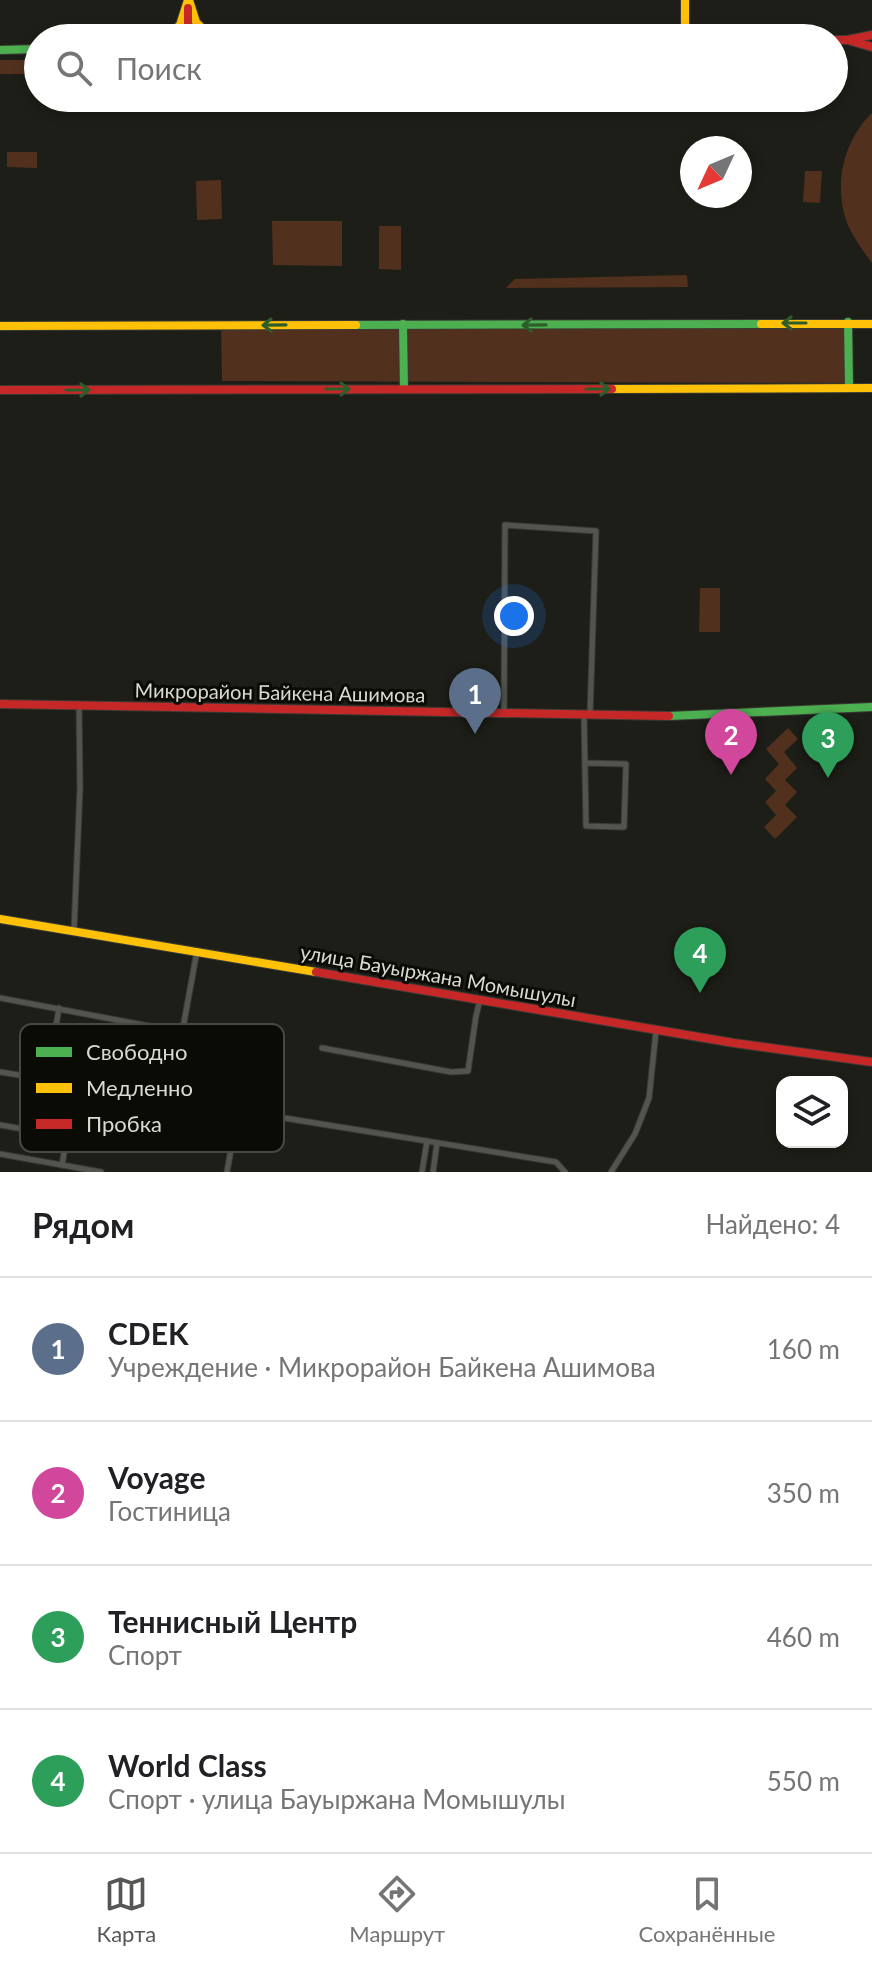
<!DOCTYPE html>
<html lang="ru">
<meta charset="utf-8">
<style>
body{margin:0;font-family:Lato,sans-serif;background:#f6f6f6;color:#202124}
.controls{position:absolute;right:24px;bottom:24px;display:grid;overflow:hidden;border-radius:16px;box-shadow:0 4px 12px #0003}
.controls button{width:72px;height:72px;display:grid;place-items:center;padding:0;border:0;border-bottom:2px solid #e0e0e0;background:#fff;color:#202124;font:40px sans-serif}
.compass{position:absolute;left:680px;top:136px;width:72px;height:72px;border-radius:50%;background:#fff;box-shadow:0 4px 12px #0003;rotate:226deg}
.you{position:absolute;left:514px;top:616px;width:28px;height:28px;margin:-20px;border:6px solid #fff;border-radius:50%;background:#1a73e8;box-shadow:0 0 0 12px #1a73e833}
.badge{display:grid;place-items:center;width:52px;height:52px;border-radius:50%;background:#565755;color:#fff;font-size:26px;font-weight:700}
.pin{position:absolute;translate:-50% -66px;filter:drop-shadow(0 2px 4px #0008)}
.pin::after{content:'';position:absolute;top:42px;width:28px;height:24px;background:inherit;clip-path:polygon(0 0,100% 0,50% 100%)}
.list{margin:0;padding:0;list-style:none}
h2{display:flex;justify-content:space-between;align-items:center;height:104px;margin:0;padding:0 32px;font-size:34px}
h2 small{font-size:26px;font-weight:400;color:#757577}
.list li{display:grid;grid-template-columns:52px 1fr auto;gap:24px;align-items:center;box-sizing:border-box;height:144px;padding:0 32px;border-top:2px solid #e0e0e0}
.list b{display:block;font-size:30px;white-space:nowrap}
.list p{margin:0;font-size:26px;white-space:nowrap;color:#757577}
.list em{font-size:26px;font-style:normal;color:#757577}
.icon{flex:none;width:44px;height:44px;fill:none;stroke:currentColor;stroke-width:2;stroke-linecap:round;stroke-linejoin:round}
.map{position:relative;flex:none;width:872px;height:1172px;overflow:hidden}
.search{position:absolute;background:#fff;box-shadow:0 4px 12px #0003;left:24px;right:24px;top:24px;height:88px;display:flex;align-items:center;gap:20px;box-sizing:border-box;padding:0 28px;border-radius:44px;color:#757577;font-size:30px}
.sheet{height:680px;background:#fff}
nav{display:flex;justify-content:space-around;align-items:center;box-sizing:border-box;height:112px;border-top:2px solid #e0e0e0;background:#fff;font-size:22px;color:#757577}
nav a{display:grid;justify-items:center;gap:4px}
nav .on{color:#565755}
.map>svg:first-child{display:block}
.green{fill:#52301e}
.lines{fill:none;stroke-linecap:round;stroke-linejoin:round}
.street-casing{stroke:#3a3a35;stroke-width:7}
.fast-casing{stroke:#3a3a35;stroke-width:10}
.slow-casing{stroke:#3a3a35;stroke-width:10}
.jam-casing{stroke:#3a3a35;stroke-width:10}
.street{stroke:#54544f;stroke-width:5}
.fast{stroke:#4caf50;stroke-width:8}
.slow{stroke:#ffc107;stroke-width:8}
.jam{stroke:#c62828;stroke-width:8}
.oneway{stroke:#2c5d2b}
.labels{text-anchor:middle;stroke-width:6;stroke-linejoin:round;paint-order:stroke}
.street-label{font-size:20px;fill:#dbdad2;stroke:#0b0b06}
.key{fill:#0b0b06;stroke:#494943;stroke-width:2}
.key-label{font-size:22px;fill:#dbdad2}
</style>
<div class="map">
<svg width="872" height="1172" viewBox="0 0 872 1172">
<rect width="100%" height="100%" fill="#1e1e18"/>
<g class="green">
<rect x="0" y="60" width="38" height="14"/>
<path d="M872,113V263C861,248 848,231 844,213C835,177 846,138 872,113Z"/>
<polygon points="7,152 37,152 37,168 7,167"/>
<polygon points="805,171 822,171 820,203 803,202"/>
<polygon points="221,180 222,219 197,220 196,181"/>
<polygon points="272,221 342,221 342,266 273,265"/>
<polygon points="379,226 401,226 401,270 379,269"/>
<polygon points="687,275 688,287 506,288 515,279"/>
<polygon points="847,326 846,383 222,381 221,327"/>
<polygon points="700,588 720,588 720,632 699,632"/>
<polygon points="788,728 798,739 784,752 797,768 785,780 797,792 785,805 797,817 775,839 764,827 776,815 765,802 776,791 765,779 779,764 766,749"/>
</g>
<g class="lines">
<defs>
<g id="street">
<polyline points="504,712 505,525 596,531 590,714"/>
<polyline points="584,714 586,826 624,827 626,764 586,763"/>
<polyline points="74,930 80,788 79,705"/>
<polyline points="0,998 245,1044"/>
<polyline points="322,1048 451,1072 468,1071 476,1016 480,1000"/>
<polyline points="0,1072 556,1162 565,1172"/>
<polyline points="170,1099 197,951"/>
<polyline points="0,1125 63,1136 66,1141 62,1165"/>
<polyline points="38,1132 59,1008"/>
<polyline points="0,1154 101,1172"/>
<polyline points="227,1172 238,1110"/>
<polyline points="422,1172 427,1141"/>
<polyline points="433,1172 437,1143"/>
<polyline points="611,1172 635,1134 649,1098 656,1031"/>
</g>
<g id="fast">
<polyline points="0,50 38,49"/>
<polyline points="848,322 849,388"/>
<polyline points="403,324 404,389"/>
<polyline points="356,325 761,324"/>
<polyline points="669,716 872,707"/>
</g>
<g id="slow">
<polyline points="189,0 196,22 212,38"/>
<polyline points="685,0 685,38"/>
<polyline points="166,38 180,25 188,0"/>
<polyline points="761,324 872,324"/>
<polyline points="0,326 356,325"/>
<polyline points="612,389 872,388"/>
<polyline points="0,919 316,972"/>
</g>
<g id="jam">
<polyline points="188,8 188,38"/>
<polyline points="834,40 847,40 872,35"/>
<polyline points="851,41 872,47"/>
<polyline points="0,390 612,389"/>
<polyline points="0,704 669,716"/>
<polyline points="316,972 734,1043 872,1062"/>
</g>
</defs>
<use href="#street" class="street-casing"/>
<use href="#fast" class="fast-casing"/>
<use href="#slow" class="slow-casing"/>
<use href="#jam" class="jam-casing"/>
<use href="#street" class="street"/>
<use href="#fast" class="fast"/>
<use href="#slow" class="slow"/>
<use href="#jam" class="jam"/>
</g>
<defs><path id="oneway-shaft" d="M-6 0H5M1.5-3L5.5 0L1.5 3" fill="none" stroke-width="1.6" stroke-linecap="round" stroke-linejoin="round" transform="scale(2)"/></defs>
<g class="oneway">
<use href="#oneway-shaft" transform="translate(794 323) rotate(180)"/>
<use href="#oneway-shaft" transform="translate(274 325) rotate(179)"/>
<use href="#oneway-shaft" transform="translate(534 325) rotate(179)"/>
<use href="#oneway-shaft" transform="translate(338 389)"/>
<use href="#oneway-shaft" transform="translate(598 389)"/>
<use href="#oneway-shaft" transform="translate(78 390)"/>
</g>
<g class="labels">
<g class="street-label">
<text transform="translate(280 693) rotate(1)" y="7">Микрорайон Байкена Ашимова</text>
<text transform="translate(438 976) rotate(10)" y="7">улица Бауыржана Момышулы</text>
</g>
</g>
<rect x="20" y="1024" width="264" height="128" rx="12" class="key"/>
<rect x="36" y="1047" width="36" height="10" fill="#4caf50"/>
<rect x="36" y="1083" width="36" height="10" fill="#ffc107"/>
<rect x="36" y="1119" width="36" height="10" fill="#c62828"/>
<g class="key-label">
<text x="86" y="1060">Свободно</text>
<text x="86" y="1096">Медленно</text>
<text x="86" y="1132">Пробка</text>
</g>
</svg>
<div class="controls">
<button><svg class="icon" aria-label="layers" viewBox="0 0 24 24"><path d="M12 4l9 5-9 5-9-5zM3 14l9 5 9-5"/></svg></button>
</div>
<svg class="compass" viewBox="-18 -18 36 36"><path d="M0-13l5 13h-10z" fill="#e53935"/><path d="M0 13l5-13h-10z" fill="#757577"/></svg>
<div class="you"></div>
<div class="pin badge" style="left:475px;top:734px;background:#5c6f8a">1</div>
<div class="pin badge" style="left:731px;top:775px;background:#d1479c">2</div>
<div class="pin badge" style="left:828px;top:778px;background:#2e9e5b">3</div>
<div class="pin badge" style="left:700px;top:993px;background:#2e9e5b">4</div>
<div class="search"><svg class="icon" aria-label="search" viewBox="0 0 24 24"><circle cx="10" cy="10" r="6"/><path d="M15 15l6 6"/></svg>Поиск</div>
</div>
<section class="sheet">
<h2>Рядом<small>Найдено: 4</small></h2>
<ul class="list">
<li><span class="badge" style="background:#5c6f8a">1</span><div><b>CDEK</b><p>Учреждение · Микрорайон Байкена Ашимова</p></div><em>160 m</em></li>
<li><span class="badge" style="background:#d1479c">2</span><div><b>Voyage</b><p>Гостиница</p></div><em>350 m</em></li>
<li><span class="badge" style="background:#2e9e5b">3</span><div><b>Теннисный Центр</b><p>Спорт</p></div><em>460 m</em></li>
<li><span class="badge" style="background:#2e9e5b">4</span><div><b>World Class</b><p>Спорт · улица Бауыржана Момышулы</p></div><em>550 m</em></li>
</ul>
</section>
<nav>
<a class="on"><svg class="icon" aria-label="map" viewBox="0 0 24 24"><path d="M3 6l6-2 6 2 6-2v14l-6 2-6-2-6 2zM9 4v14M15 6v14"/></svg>Карта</a>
<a><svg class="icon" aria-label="directions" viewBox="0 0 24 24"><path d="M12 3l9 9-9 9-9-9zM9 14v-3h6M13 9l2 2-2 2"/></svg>Маршрут</a>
<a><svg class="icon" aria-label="saved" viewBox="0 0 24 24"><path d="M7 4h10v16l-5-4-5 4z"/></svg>Сохранённые</a>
</nav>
